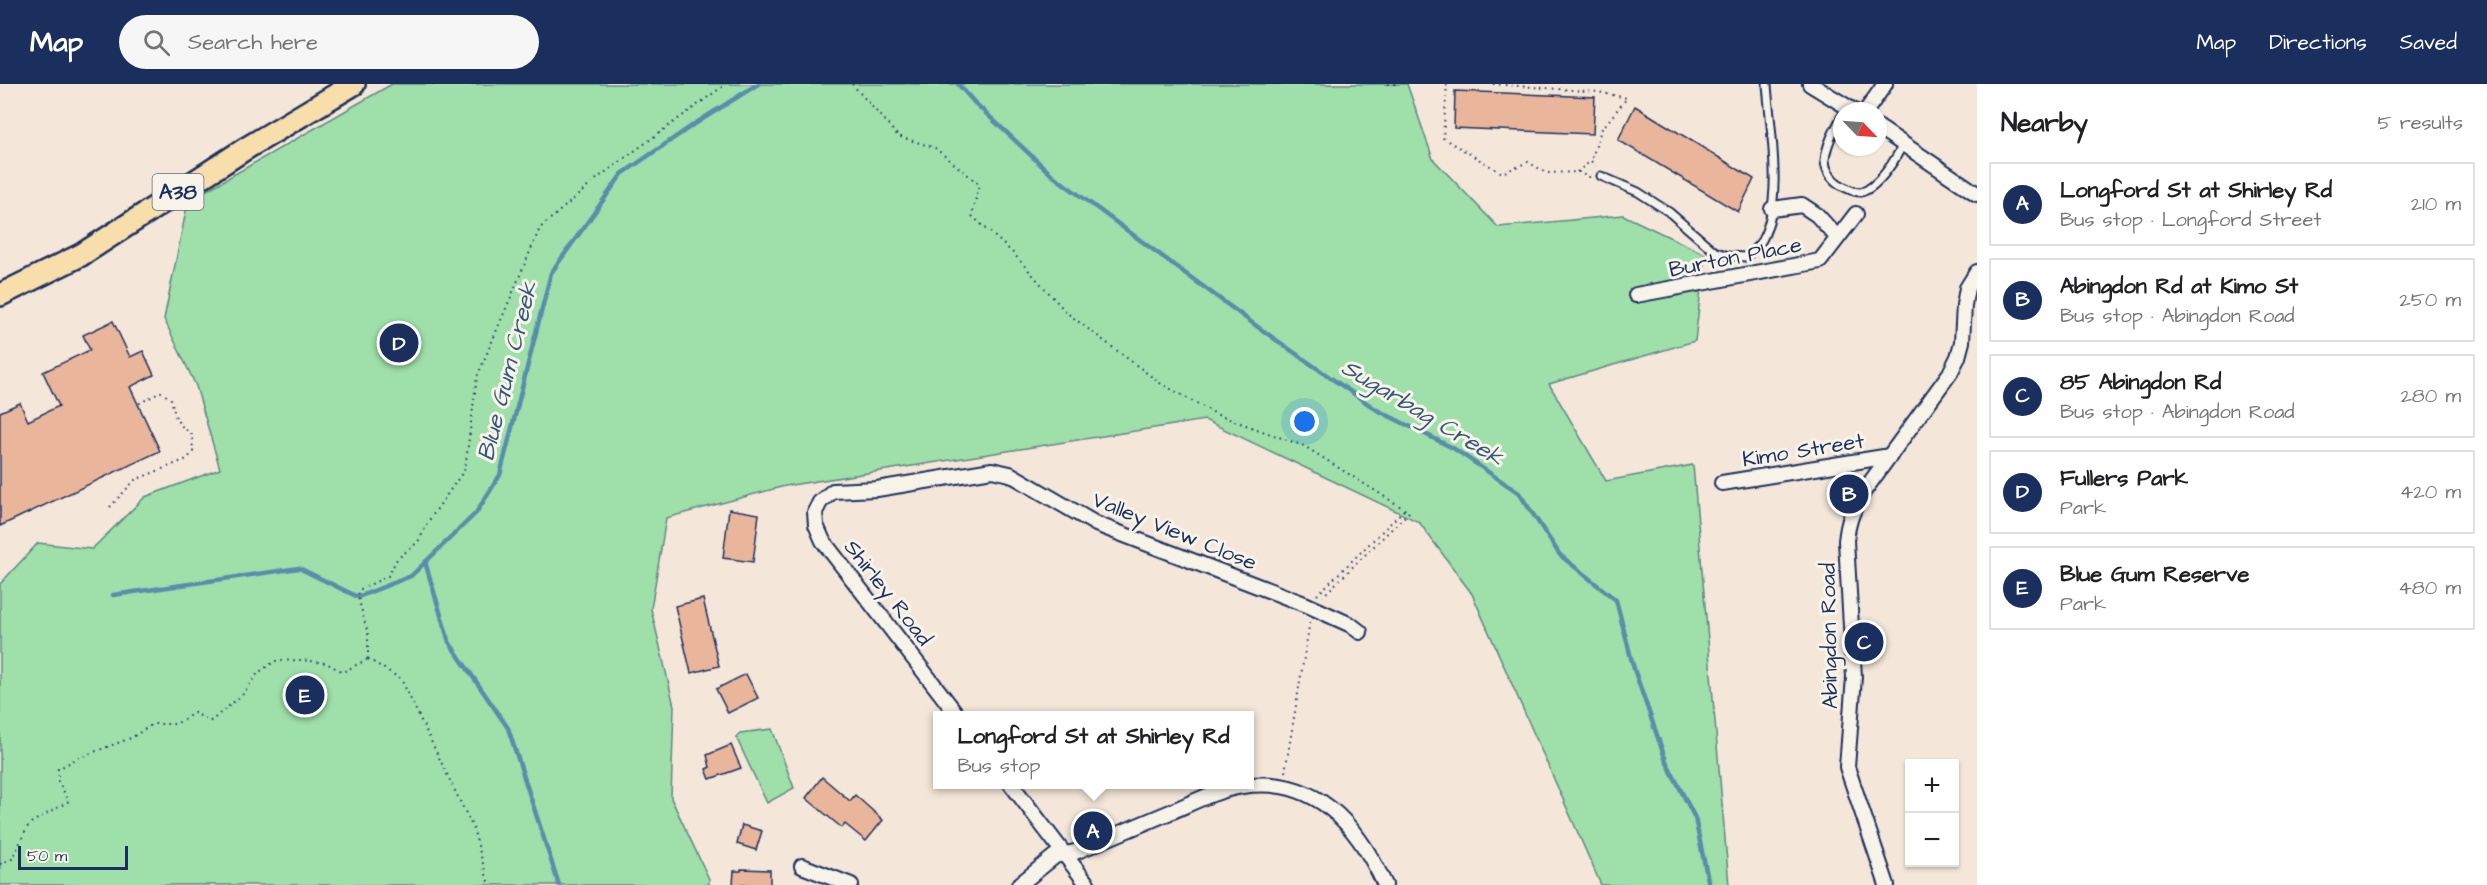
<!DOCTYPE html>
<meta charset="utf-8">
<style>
body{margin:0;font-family:"Architects Daughter",sans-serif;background:#f6f6f6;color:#202124}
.controls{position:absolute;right:18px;bottom:18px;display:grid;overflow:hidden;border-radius:0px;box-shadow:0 2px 4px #0004}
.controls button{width:54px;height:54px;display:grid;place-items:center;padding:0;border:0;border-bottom:2px solid #e0e0e0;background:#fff;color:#202124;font:30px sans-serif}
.compass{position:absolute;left:1833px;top:18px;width:54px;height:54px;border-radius:50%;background:#fff;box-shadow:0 2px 4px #0004;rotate:115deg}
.scale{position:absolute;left:18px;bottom:15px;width:110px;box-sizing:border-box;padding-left:6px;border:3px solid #1b2f5e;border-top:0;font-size:16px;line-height:21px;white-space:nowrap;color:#1b2f5e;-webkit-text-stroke:4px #f7f3e8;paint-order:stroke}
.you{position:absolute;left:1305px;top:338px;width:21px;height:21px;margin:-15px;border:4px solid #fff;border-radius:50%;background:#1a73e8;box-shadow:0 0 0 9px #1a73e833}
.badge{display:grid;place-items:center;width:39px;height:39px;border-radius:50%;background:#1b2f5e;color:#fff;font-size:20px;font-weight:700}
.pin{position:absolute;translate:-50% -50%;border:3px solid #fff;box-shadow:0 2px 6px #0006}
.popup{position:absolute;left:933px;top:627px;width:321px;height:78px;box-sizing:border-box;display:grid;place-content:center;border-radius:0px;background:#fff;filter:drop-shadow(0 2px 4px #0005);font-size:20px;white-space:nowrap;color:#757577}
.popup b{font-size:22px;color:#202124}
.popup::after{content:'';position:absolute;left:50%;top:100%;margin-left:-12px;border:12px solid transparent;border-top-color:#fff}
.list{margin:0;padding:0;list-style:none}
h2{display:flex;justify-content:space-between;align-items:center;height:78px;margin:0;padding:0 24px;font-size:26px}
h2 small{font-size:20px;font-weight:400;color:#757577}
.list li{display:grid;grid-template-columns:39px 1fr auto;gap:18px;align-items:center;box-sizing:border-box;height:84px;margin:0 12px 12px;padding:0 12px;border:2px solid #e0e0e0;border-radius:0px}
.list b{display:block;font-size:22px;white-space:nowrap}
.list p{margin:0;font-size:20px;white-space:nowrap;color:#757577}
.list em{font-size:20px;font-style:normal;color:#757577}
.icon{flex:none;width:33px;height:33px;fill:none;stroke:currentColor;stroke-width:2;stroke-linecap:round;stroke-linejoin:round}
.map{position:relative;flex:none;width:1977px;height:801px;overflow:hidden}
header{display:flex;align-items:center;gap:36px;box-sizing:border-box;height:84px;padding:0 30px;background:#1b2f5e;color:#fff}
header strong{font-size:28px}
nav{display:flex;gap:33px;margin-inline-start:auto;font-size:21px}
.search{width:420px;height:54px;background:#f6f6f6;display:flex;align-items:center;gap:15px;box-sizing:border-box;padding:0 21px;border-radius:33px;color:#757577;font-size:22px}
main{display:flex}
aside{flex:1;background:#fff}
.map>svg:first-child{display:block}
.green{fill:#9fdfa9;stroke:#5d8784;stroke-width:1.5}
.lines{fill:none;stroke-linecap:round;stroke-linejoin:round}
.stream{stroke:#588eab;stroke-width:4.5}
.building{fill:#e9b69b;stroke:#1b2f5e;stroke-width:1.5}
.service-casing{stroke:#1b2f5e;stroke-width:11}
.minor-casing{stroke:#1b2f5e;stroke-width:18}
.primary-casing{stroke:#1b2f5e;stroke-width:26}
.path{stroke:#1b2f5e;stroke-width:2;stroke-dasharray:1.5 4.5;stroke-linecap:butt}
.service{stroke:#f7f3e8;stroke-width:7}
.minor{stroke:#f7f3e8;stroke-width:14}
.primary{stroke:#f8deab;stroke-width:21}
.labels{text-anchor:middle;stroke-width:6;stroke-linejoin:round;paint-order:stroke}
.shield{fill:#f7f3e8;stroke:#5d6a87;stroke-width:1.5}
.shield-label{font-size:21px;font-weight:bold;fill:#1b2f5e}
.street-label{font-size:22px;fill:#1b2f5e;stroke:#f7f3e8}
.water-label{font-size:24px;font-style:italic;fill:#34577e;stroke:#f7f3e8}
</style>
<header>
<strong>Map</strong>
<div class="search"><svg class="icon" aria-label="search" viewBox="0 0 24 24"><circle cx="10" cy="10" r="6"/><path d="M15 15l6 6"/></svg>Search here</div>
<nav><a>Map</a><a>Directions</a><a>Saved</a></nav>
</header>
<main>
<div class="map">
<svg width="1977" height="801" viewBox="0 0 1977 801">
<rect width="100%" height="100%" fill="#f4e7d9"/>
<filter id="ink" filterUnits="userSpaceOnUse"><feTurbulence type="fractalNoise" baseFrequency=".0167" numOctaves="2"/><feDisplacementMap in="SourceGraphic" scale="12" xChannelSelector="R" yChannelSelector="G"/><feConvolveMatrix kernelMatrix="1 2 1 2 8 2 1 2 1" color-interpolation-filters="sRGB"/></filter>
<g filter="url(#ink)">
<g class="green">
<polygon points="392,0 1407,0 1433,75 1498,143 1623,131 1705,170 1695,257 1549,300 1606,397 1693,381 1729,801 1601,801 1472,510 1419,438 1205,336 785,402 666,434 651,525 674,622 671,714 709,795 709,801 0,801 0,500 38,459 92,465 145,413 220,385 196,302 164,235 188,117"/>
<polygon points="772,645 794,704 767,719 736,653 740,649"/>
</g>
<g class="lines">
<g class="stream">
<polyline points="958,0 974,18 1052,91 1262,246 1377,326 1453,364 1519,409 1560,471 1616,516 1634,585 1666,677 1695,734 1709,801"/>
<polyline points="425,478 449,558 508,644 559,801"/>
<polyline points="113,511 299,484 358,513 411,492 476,429 500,391 551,189 622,90 693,41 758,0"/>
</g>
</g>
<g class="building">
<polygon points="1455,7 1595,13 1593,50 1454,44"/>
<polygon points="1635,22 1754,95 1738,128 1618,56"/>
<polygon points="113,237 130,273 143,267 154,291 130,303 160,367 0,442 0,328 20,319 28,337 59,322 43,288 90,266 83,251"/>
<polygon points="729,425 759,430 753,478 723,474"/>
<polygon points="703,515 719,582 691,589 675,522"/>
<polygon points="746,590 758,614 728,629 716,605"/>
<polygon points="731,661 741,684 710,695 706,685 710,683 707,671"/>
<polygon points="822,693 850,717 855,711 883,736 866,757 845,740 842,744 806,714"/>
<polygon points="742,741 762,747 756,766 737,760"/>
<polygon points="741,785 770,786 770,801 733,801 734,787 741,787"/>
</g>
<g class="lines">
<defs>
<g id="service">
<path d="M1842,32C1835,45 1826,61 1825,76C1825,85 1831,95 1839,100C1844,103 1854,109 1861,108C1878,104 1897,74 1903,59"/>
<path d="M1601,92L1638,108L1669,128L1714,167L1728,172L1746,173C1751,168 1759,162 1762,156C1784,115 1770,45 1767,0"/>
</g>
<g id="minor">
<polyline points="1810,0 1854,27"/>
<polyline points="1866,27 1885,0"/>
<polyline points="1878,43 1977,110"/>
<polyline points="1772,125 1802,121 1817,131 1837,153"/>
<polyline points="1636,211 1820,177 1856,130"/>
<polyline points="1722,399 1890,372"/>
<polyline points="958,632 823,457 816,441 815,428 820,418 833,407 877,405 992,386 1010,390 1096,440 1307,521 1351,541 1360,548"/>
<polyline points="1011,700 1088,801"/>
<polyline points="802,782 851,801"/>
<path d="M1019,801L1055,772L1075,768C1106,755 1137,742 1168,729C1192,719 1216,706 1242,702C1315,691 1357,740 1385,801"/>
<path d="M1887,801L1847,683L1854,593L1846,457C1848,437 1853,424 1864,407L1950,289L1958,273L1962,258L1964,221L1967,204L1977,188"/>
</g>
<polyline id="primary" points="0,211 81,171 245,65 354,0"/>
</defs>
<use href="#service" class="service-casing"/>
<use href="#minor" class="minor-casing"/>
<use href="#primary" class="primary-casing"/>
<g class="path">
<polyline points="852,0 898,52 935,64 979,100 972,132 1013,169 1067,229 1160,299 1218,331 1304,362 1409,428 1323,512"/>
<polyline points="1388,0 1400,0"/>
<polyline points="1447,0 1443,54 1502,89 1528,78 1547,89 1580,88 1587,93 1592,93"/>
<polyline points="1493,0 1598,8 1627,14 1601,46 1591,77"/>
<polyline points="1577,88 1591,77 1595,82"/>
<path d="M110,423L135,396L187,375L193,368L192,350C174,338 176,334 171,315L161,308L138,320"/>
<polyline points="1317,511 1405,425"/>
<polyline points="368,575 368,550 358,513 359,506 388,492 397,475 418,458 430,435 465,385 477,293 540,144 599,93 726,0"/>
<polyline points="368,575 401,595 473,744 489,801"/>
<polyline points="1285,688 1310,537"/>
<polyline points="0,780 12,775 29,740 69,717 58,697 58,685 78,674 131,654 153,640 176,640 194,629 211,637 243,610 258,589 275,577 302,576 326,579 343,588 368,575"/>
</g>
<use href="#service" class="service"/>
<use href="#minor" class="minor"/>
<use href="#primary" class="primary"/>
</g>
</g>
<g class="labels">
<rect class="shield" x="152.5" y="90" width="51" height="36" rx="4.5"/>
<g class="shield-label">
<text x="178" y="115">A38</text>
</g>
<g class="street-label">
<text transform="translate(1735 172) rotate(-11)" y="8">Burton Place</text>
<text transform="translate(1803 365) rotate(-9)" y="8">Kimo Street</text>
<text transform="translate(1175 446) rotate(22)" y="8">Valley View Close</text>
<text transform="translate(889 508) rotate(52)" y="8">Shirley Road</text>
<text transform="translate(1828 552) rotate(-91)" y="8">Abingdon Road</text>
</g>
<g class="water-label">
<text transform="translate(507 287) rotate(-76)" y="8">Blue Gum Creek</text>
<text transform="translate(1423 328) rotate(31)" y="8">Sugarbag Creek</text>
</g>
</g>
</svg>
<div class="controls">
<button>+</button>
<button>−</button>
</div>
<svg class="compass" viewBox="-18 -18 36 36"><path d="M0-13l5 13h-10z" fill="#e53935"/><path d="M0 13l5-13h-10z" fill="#757577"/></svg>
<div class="scale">50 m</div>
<div class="you"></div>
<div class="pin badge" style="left:1093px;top:747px">A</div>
<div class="popup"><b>Longford St at Shirley Rd</b>Bus stop</div>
<div class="pin badge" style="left:1849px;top:410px">B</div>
<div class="pin badge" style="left:1864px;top:558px">C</div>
<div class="pin badge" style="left:399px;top:259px">D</div>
<div class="pin badge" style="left:305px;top:611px">E</div>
</div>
<aside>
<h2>Nearby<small>5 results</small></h2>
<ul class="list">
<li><span class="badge">A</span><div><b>Longford St at Shirley Rd</b><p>Bus stop · Longford Street</p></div><em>210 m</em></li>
<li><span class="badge">B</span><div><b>Abingdon Rd at Kimo St</b><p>Bus stop · Abingdon Road</p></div><em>250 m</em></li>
<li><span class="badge">C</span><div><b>85 Abingdon Rd</b><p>Bus stop · Abingdon Road</p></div><em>280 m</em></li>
<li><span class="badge">D</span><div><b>Fullers Park</b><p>Park</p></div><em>420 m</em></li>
<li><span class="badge">E</span><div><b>Blue Gum Reserve</b><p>Park</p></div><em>480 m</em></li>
</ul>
</aside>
</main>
